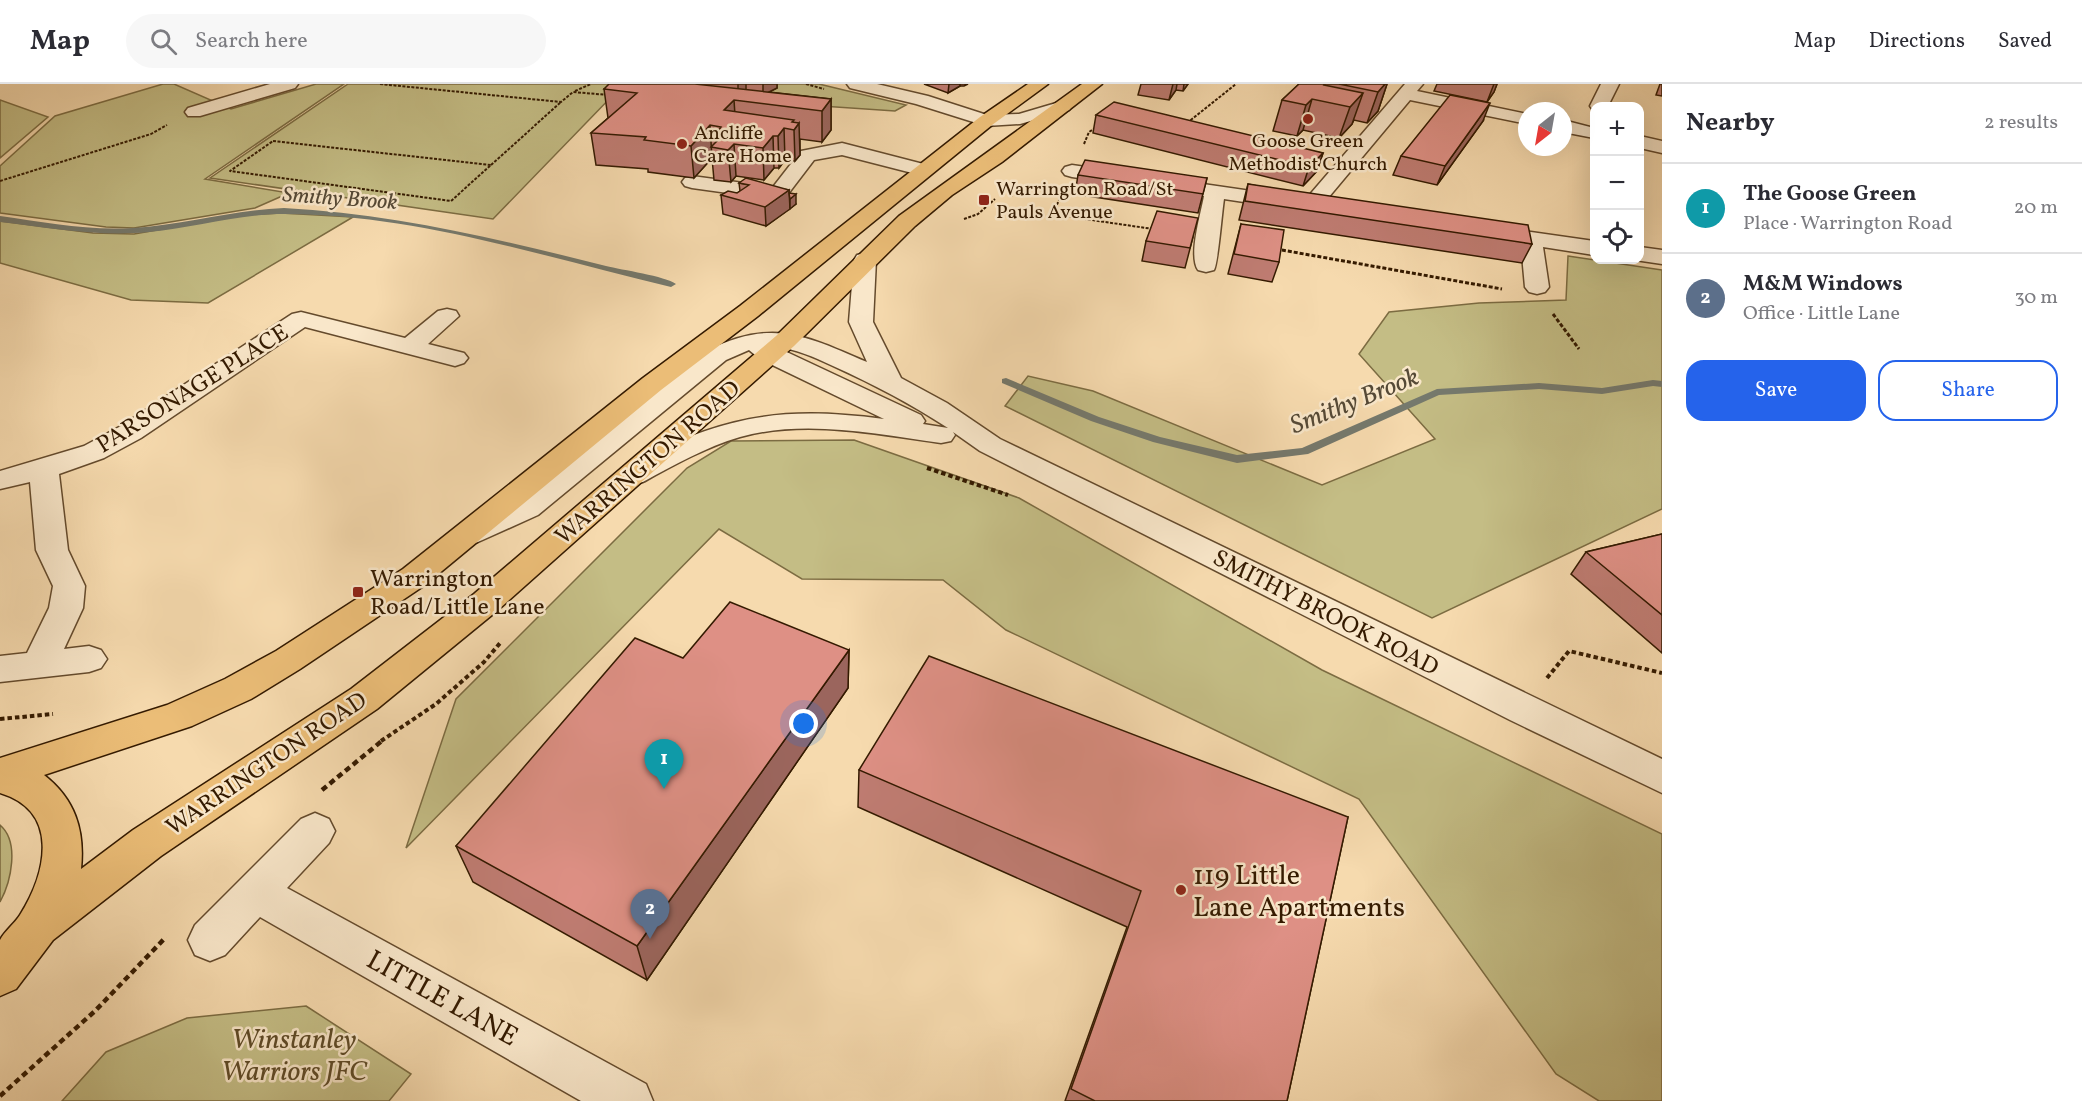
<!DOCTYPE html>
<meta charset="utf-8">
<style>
body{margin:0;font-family:Vollkorn,serif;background:#f7f7f7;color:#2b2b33}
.controls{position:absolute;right:18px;top:18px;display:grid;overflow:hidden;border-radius:12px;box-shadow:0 6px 24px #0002}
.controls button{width:54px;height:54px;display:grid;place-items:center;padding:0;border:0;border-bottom:2px solid #e1e1e2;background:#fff;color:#2b2b33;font:30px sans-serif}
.compass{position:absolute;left:1518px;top:18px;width:54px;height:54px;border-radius:50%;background:#fff;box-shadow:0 6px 24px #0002;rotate:211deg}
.you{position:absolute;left:804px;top:640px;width:21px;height:21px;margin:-15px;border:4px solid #fff;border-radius:50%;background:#1a73e8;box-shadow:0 0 0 9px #1a73e833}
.badge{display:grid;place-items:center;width:39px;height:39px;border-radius:50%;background:#2563eb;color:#fff;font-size:20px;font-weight:700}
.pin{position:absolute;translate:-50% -50px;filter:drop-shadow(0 2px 3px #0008)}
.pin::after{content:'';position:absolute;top:32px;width:21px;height:18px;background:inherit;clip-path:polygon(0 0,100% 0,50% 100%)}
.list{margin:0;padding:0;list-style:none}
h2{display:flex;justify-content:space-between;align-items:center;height:78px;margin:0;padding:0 24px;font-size:26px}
h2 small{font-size:20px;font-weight:400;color:#7c7c81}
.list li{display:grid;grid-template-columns:39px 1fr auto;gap:18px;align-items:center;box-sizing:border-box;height:90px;padding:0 24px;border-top:2px solid #e1e1e2}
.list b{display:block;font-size:22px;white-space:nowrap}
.list p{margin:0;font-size:20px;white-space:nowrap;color:#7c7c81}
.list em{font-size:20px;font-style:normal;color:#7c7c81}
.actions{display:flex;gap:12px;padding:18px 24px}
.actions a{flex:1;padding:14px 0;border:2px solid #2563eb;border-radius:18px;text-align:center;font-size:21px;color:#2563eb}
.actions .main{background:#2563eb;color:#fff}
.icon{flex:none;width:33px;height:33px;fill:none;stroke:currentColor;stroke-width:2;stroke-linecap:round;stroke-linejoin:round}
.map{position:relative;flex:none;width:1662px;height:1017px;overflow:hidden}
header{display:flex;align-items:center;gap:36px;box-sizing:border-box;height:84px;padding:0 30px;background:#fff;border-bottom:2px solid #e1e1e2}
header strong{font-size:28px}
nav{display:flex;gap:33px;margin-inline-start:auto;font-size:21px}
.search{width:420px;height:54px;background:#f7f7f7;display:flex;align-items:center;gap:15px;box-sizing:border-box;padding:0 21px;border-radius:33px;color:#7c7c81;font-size:22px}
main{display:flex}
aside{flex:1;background:#fff}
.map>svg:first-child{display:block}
.green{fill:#c4bd85;stroke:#7c6c42;stroke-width:1.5}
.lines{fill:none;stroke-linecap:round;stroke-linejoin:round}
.stream{fill:#75796d;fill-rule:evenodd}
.minor-casing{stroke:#644a2c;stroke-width:3}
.highway-casing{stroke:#341a00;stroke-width:3}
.path-far3{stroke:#341a00;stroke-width:2;stroke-dasharray:3 1.5;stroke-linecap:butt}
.path-far2{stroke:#341a00;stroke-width:3;stroke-dasharray:4 2;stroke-linecap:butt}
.path-far1{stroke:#341a00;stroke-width:4;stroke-dasharray:4.5 3;stroke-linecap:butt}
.path{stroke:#341a00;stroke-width:4.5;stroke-dasharray:6 4;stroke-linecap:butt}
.minor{fill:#f9e7ca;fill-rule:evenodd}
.highway{fill:#ebbd77;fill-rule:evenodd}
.wall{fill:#bf7c72;stroke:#341a00;stroke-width:1.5}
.shaded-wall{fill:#9b655d;stroke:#341a00;stroke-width:1.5}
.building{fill:#de9085;stroke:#341a00;stroke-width:1.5}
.poi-dot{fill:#8f2418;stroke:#f9e7ca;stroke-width:2}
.labels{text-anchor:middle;stroke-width:5;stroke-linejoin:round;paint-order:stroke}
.far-poi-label{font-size:20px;fill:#341a00;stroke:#f9e7ca;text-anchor:start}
.far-water-label{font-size:22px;font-style:italic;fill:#554936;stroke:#f9e7ca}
.street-label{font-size:24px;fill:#341a00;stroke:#f9e7ca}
.poi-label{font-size:24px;fill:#341a00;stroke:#f9e7ca;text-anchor:start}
.water-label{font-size:26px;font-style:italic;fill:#554936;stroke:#f9e7ca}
.near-poi-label{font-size:28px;fill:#341a00;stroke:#f9e7ca;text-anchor:start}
.near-street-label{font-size:28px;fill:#341a00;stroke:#f9e7ca}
.near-park-label{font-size:28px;font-style:italic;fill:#5f4b28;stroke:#f9e7ca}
</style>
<header>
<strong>Map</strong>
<div class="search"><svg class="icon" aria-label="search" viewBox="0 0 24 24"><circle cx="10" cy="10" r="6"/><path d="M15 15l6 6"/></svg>Search here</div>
<nav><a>Map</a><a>Directions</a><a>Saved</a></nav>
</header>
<main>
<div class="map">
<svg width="1662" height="1017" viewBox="0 0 1662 1017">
<rect width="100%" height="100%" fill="#f6daae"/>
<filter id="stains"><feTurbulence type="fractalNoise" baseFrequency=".00333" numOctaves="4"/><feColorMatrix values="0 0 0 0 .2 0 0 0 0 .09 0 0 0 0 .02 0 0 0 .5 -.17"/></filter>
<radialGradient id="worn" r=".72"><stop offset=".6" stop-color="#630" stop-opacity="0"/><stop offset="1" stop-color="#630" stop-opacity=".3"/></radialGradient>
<g class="green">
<polygon points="163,0 174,0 231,25 316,0 344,0 205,95 289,109 255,124 134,144 106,143 0,129 0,82 55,32"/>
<polygon points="348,0 819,0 906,21 895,27 616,8 493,135 210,94"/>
<polygon points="0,16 48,33 0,74"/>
<polygon points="281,129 353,133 208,219 131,216 0,179 0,137 93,149 134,150 244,131"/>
<polygon points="1568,172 1662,186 1662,425 1432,534 1005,322 1028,292 1093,307 1322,401 1435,355 1359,270 1389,228 1479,219 1566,216"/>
<polygon points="854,356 1019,414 1322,586 1662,750 1662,1017 1599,1017 1556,990 1359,715 1006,546 943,496 802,495 719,445 406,764 456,615 687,384 731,357"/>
<path d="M0,741C20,758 11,798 0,818Z"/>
<polygon points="306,922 411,990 389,1017 62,1017 106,968 187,934"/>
</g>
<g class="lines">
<g class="stream">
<path d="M284,124C394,130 499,155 606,182C622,186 665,192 676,200L671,203C544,173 415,130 284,130C238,130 194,144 149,148C99,153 50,144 0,138V132C44,138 88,147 133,144C184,141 233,126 284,124Z"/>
<polygon points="1006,294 1099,333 1160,353 1237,371 1302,364 1437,305 1539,299 1602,304 1653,296 1662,297 1662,303 1653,302 1602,310 1539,305 1439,311 1308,370 1237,379 1153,358 1091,337 1002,299 1002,295"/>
</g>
<defs>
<g id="minor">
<polygon points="270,0 298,0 295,4 200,32 188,32 185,28 188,24"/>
<polygon points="847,0 877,0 928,12 987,31 1019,30 1063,17 1069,18 1072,22 1069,26 1020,40 986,42 916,20 850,4"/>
<path d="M1405,0H1423L1417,7L1527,30V40L1410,16L1318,126L1311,128L1224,115C1222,127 1218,180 1214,186L1206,188L1198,186C1188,172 1201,129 1204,112L1072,93L1065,91L1062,87L1065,83L1072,81L1306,115Z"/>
<polygon points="1601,0 1619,0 1608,22 1594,22 1594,26 1593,26 1590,22"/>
<polygon points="1563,36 1594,44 1594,54 1563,48"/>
<polygon points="1640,52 1662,57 1662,69 1640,64"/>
<polygon points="842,59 931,82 934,86 931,90 924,92 842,71 814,76 785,114 778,116 692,104 685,102 682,98 685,94 692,92 773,103 801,67"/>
<polygon points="1488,142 1594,157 1594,171 1543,163 1549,203 1545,208 1537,210 1529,208 1525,203 1521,160 1480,154 1477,149 1480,144"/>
<polygon points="1640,163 1662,166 1662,180 1635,176 1640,176"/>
<path d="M865,169L873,171L876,176L873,238L901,294L947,319L1000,355L1662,675V709L1510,636L980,367L953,348L955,351L951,357L941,359C876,350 805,335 740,353C706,363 674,381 643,398L633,400L623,398L618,391L623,384C719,333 776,321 884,335L760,275L749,266L726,276L538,431L478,458L467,461L456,458L451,451L456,444L516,417L708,266C772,234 807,252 867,278L849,238L854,176L857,171ZM776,263C796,265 814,273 833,282C873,300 911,320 948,344L923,340L925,337L921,331Z"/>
<polygon points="447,225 456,227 459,232 428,260 464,269 468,274 464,279 455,282 305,243 141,354 104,374 59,390 68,466 85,502 83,524 64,565 89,562 101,566 107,575 101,584 89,588 0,598 0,572 27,569 49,524 53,502 36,466 30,398 0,405 0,387 84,362 121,342 292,230 301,228 405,254 438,227"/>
<polygon points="315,729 329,735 335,747 329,759 287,804 646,1000 653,1017 581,1017 260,833 225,871 210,877 195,871 188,856 195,841 301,735"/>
</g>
<path id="highway" d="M1028,0H1048L992,41L758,232L661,306L425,501L300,585L251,615L192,642L44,691C75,715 85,746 81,785L133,746L351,605L474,510L776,252L899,132L1082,0H1102L1002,78L952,111L915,142L794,262L498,526L377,625L161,772L53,856L16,905L0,912C0,901 0,864 0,856C4,848 15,839 20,831C47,788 60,727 0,709V674L167,621L225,595L276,567L403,485L643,294L740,222L980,33Z"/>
</defs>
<use href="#minor" class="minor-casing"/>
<use href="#highway" class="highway-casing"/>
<g class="path-far3">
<polyline points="380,0 561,18 573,8 608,11"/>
<polyline points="806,0 824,5"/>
<polyline points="575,7 591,0"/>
<polyline points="1187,39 1236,0"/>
<polygon points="273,57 491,81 451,117 230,87"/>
<polyline points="1084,60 1089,48 1097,43"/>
<polyline points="491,81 561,18"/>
<polyline points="0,97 151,50 167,41"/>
<polyline points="1010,112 1044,100"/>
<polyline points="1060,114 1054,127 1064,132 1153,145"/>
<polyline points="964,135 978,130 995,115"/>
<polyline points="1276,165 1278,165"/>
</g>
<g class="path-far2">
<polyline points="1276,165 1502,205"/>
<polyline points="1553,230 1579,265"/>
</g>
<g class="path-far1">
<polyline points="927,384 1008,411"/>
<polyline points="1547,594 1569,567 1662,589"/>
<polyline points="0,635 53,630"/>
<polyline points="381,657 436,620 484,578 501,558"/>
</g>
<g class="path">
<polyline points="322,706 383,656"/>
<polyline points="0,1012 95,927 166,853"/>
</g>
<use href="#minor" class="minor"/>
<use href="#highway" class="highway"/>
</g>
<g class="wall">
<polygon points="699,0 777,0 777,4 769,8 831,15 831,46 822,58 800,55 800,71 795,77 785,76 779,84 774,84 764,96 736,92 731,98 714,96 712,74 694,94 648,88 648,85 596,81 591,49 608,34 604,5"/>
<polygon points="924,0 968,0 964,2 960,2 948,9"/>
<polygon points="1141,0 1188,0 1183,7 1176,6 1169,16 1138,11"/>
<polygon points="1299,0 1387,0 1378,27 1367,39 1354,36 1352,40 1339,54 1303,46 1297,52 1273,47 1282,16"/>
<polygon points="1437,0 1497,0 1494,8 1487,18 1434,7"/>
<polygon points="1660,0 1662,0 1662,12 1656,11"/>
<polygon points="1096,31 1323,69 1317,87 1303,102 1093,49"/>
<polygon points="1483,37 1437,101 1393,91 1401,72"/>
<polygon points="1078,91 1207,94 1198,129 1075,110"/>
<polygon points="739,99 789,106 789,109 796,120 766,142 723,130 721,111 737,109 740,107"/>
<polygon points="1248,100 1532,160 1522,179 1239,136"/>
<polygon points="1241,140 1279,178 1272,198 1228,190"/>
<polygon points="1193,153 1185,184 1142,177 1146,157"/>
<polygon points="1662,450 1662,569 1571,490 1586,468"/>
<polygon points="849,566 848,604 647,896 473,798 456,762 683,574"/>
<polygon points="859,686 1348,733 1287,1017 1065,1017 1127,843 858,723"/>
</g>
<g class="shaded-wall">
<polygon points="738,0 746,0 746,6 738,10"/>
<polygon points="763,0 777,0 777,4 763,11"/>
<polygon points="949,0 960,0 960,2 948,9"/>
<polygon points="1173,0 1177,0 1176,6 1169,16"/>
<polygon points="1184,0 1188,0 1183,7"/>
<polygon points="1385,0 1387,0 1378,27 1367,39 1378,8"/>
<polygon points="1494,0 1497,0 1494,8 1487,18"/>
<polygon points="1363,9 1352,40 1339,54 1350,23"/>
<polygon points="831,15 831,46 822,58 822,27"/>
<polygon points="1312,15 1303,46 1297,52 1306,21"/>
<polygon points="734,16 736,47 724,26"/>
<polygon points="1490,19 1483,37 1437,101 1445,82"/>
<polygon points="799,39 800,71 795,77 794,46"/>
<polygon points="710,41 712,74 694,94 691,62"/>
<polygon points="784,44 785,76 779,84 778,52"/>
<polygon points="773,52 774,84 764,96 763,64"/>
<polygon points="734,60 736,92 731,98 728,66"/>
<polygon points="1323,69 1317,87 1303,102 1309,83"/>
<polygon points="789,106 790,125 766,142 765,123"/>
<polygon points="796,110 796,120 790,125 790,115"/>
<polygon points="849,566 848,604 647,896 637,862"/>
</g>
<g class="building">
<polygon points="609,0 695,0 831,15 822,27 734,16 724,26 794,36 792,38 799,39 794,46 784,44 778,52 773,52 763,64 734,60 728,66 711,63 726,48 718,47 721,43 710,41 691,62 644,56 646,53 591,49 637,9 604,5"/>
<polygon points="1299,0 1325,0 1324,1 1363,9 1350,23 1312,15 1306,21 1282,16"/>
<polygon points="1339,0 1385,0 1378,8"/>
<polygon points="1450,11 1490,19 1445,82 1401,72"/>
<polygon points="1114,18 1323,69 1309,83 1096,31"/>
<polygon points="1085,76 1207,94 1203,110 1078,91"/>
<polygon points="746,94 789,106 765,123 721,111 728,107 737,109 749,101 739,99"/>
<polygon points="1248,100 1528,141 1532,160 1245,117"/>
<polygon points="789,109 796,110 790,115"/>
<polygon points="1157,127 1198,134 1190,164 1146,157"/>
<polygon points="1241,140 1284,146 1279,178 1234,170"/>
<polygon points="1662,450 1662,531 1586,468"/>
<polygon points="730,518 849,566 637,862 456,762 635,554 683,574"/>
<polygon points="929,572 1348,733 1287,1017 1095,1017 1071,1005 1141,807 859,686"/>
</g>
<g class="poi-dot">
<circle cx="1308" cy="35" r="6"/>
<circle cx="682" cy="60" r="6"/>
<rect x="978" y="110" width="12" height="12" rx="3"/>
<rect x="352" y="502" width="12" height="12" rx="3"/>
<circle cx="1181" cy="806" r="6"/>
</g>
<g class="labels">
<g class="far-poi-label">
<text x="694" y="55">Ancliffe<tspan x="694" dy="23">Care Home</tspan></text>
<text x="1308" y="63" text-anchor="middle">Goose Green<tspan x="1308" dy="23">Methodist Church</tspan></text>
<text x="996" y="111">Warrington Road/St<tspan x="996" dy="23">Pauls Avenue</tspan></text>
</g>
<g class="far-water-label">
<text transform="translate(340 113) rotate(4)" y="8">Smithy Brook</text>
</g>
<g class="street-label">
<text transform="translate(192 304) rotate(-32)" y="8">PARSONAGE PLACE</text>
<text transform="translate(647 378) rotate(-41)" y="8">WARRINGTON ROAD</text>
<text transform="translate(1326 528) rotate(27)" y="8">SMITHY BROOK ROAD</text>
<text transform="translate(266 679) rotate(-34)" y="8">WARRINGTON ROAD</text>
</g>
<g class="poi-label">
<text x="370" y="502">Warrington<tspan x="370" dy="28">Road/Little Lane</tspan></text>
</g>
<g class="water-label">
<text transform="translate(1354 316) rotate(-22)" y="9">Smithy Brook</text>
</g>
<g class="near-poi-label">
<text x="1193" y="800">119 Little<tspan x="1193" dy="32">Lane Apartments</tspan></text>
</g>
<g class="near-street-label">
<text transform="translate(443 913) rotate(29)" y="10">LITTLE LANE</text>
</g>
<g class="near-park-label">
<text x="294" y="964">Winstanley<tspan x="294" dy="32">Warriors JFC</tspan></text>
</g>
</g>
<rect width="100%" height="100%" filter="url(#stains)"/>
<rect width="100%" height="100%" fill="url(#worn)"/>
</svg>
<div class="controls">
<button>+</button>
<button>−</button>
<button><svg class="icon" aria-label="locate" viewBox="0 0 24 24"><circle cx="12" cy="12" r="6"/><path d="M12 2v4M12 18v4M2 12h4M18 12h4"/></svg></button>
</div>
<svg class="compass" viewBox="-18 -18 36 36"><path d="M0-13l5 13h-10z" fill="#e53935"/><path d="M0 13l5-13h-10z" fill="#7c7c81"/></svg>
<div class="you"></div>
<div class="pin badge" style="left:664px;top:705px;background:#0f9aa8">1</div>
<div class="pin badge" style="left:650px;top:855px;background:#5c6f8a">2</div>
</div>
<aside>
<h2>Nearby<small>2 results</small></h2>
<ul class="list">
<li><span class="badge" style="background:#0f9aa8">1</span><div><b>The Goose Green</b><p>Place · Warrington Road</p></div><em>20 m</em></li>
<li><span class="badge" style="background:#5c6f8a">2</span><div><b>M&amp;M Windows</b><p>Office · Little Lane</p></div><em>30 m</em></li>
</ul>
<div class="actions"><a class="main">Save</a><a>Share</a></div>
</aside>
</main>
